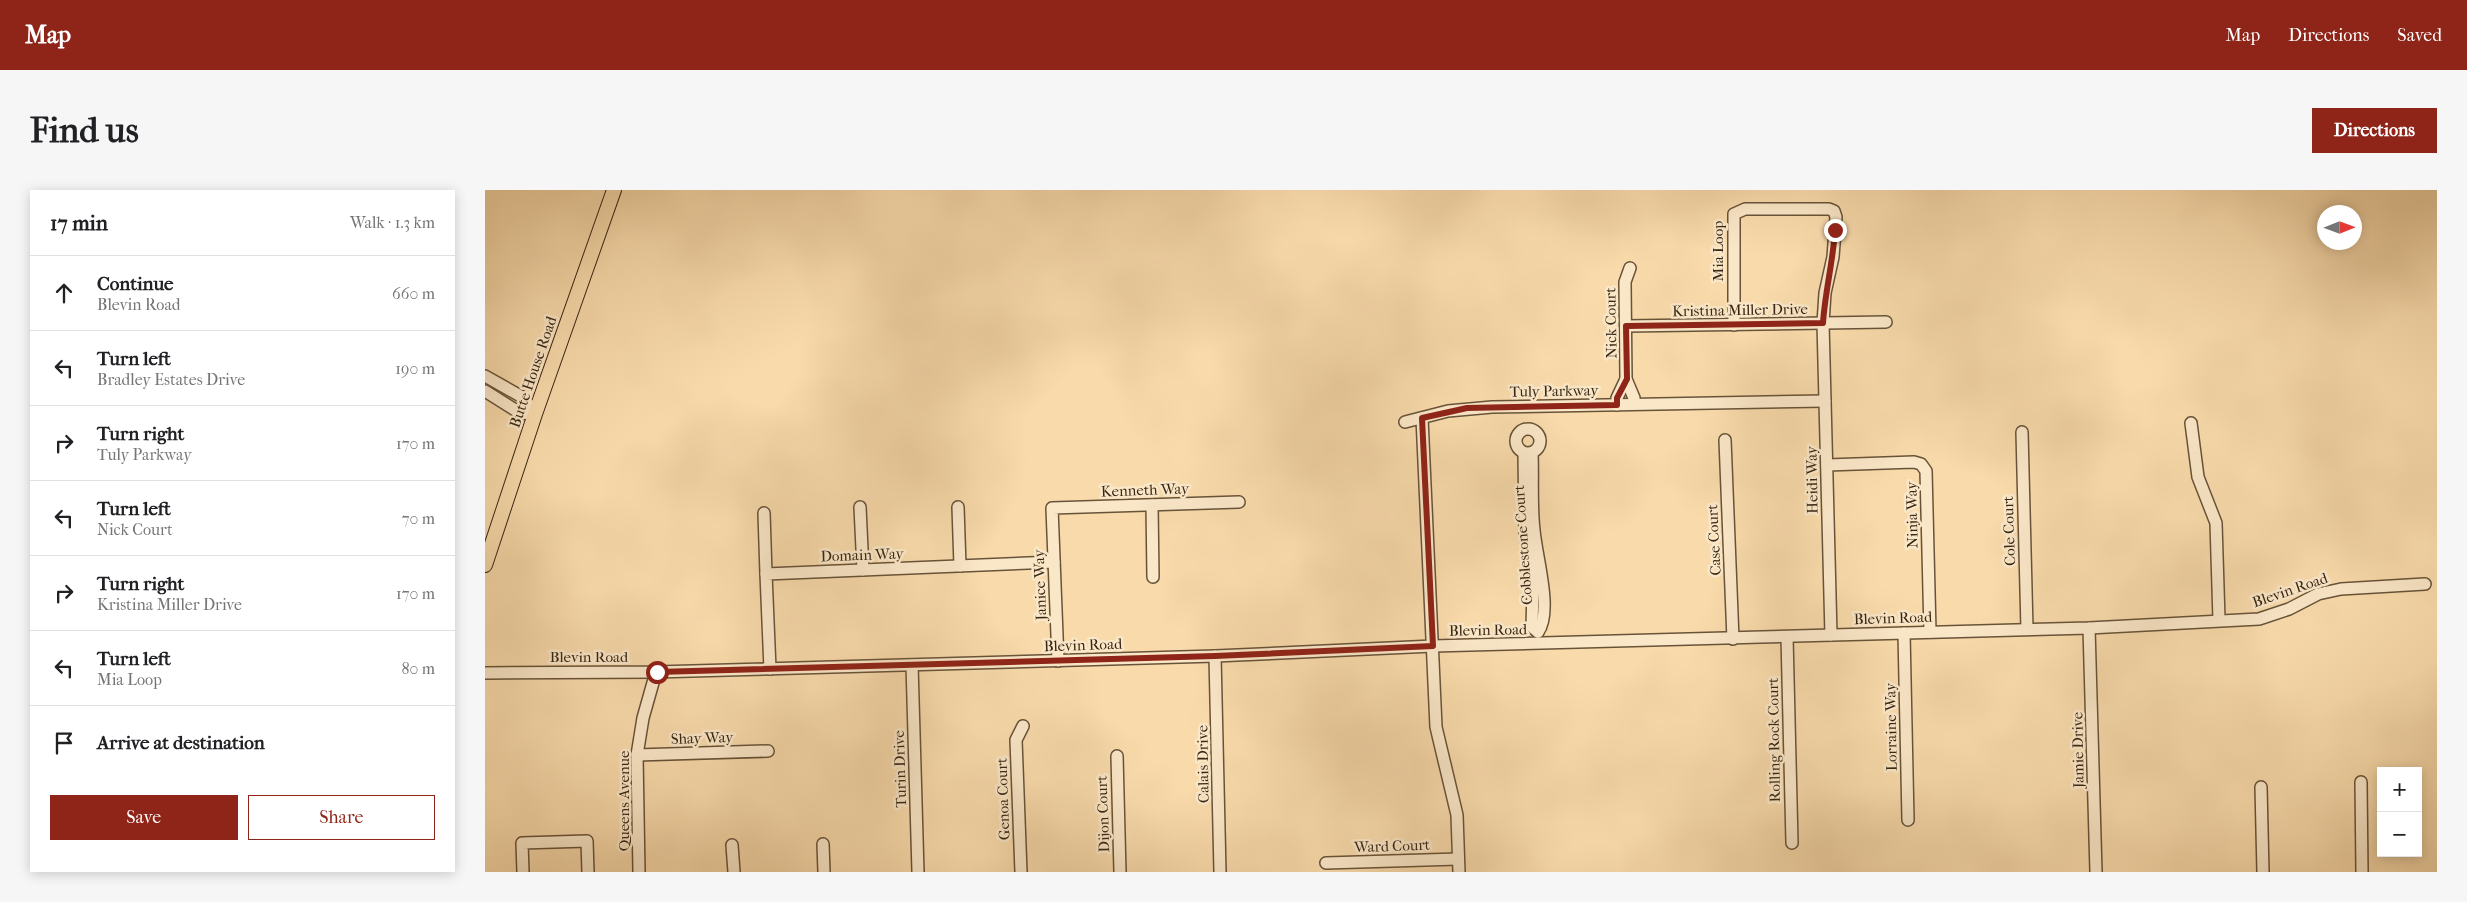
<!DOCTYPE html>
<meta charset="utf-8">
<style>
body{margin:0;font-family:"IM FELL French Canon",serif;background:#f6f6f6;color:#202124}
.controls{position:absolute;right:15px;bottom:15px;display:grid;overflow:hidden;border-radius:0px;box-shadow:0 2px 12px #0003}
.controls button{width:45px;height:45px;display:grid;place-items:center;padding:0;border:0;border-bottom:1px solid #e0e0e0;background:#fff;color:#202124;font:25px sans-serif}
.compass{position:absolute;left:1832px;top:15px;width:45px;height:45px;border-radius:50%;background:#fff;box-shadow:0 2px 12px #0003;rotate:89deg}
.stop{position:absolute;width:15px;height:15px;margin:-11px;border:4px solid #8f2418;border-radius:50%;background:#fff}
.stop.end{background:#8f2418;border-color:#fff;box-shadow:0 1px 5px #0008}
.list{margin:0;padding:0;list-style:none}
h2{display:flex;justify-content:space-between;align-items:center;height:65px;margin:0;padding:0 20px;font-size:21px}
h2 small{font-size:16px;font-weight:400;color:#757577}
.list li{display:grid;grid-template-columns:32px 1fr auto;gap:15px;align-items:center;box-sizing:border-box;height:75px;padding:0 20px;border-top:1px solid #e0e0e0}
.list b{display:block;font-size:19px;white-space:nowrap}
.list p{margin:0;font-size:16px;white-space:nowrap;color:#757577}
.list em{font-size:16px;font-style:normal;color:#757577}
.actions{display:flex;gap:10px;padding:15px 20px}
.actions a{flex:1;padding:11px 0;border:1px solid #8f2418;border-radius:0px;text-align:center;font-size:18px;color:#8f2418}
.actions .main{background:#8f2418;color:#fff}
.icon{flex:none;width:28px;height:28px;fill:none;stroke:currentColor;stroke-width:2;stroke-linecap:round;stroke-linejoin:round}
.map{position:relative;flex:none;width:1952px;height:682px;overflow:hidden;border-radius:0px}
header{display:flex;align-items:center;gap:30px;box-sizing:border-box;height:70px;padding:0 25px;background:#8f2418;color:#fff}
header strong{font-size:24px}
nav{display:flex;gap:28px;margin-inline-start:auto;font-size:18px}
.intro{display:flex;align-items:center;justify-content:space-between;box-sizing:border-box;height:120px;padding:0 30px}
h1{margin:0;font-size:35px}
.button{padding:12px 22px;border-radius:0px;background:#8f2418;color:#fff;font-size:18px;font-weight:700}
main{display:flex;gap:30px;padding:0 30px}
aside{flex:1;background:#fff;border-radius:0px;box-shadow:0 2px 12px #0003}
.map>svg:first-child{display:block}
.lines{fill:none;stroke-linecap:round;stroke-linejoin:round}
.minor-casing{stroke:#685339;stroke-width:14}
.major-casing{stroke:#382613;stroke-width:16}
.minor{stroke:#fae7c8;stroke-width:11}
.major{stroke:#f8daab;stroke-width:14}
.route{stroke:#8f2418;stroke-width:6}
.labels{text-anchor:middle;stroke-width:5;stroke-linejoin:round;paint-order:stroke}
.street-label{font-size:15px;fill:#382613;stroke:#fae7c8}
</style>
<header>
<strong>Map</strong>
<nav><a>Map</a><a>Directions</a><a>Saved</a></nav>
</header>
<div class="intro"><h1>Find us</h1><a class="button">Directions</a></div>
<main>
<aside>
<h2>17 min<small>Walk · 1.3 km</small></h2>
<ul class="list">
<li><svg class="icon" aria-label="ahead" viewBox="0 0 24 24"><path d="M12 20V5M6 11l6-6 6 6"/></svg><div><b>Continue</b><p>Blevin Road</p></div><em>660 m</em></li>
<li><svg class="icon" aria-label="left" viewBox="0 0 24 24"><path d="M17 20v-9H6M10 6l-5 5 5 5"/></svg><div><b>Turn left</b><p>Bradley Estates Drive</p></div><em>190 m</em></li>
<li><svg class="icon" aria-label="right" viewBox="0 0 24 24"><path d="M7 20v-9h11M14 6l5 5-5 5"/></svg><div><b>Turn right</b><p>Tuly Parkway</p></div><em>170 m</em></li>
<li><svg class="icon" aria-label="left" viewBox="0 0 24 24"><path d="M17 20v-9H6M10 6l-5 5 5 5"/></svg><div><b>Turn left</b><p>Nick Court</p></div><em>70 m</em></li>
<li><svg class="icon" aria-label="right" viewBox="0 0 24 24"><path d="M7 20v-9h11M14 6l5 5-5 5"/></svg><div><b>Turn right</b><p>Kristina Miller Drive</p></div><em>170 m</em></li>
<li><svg class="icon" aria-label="left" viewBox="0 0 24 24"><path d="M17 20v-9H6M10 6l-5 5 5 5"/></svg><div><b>Turn left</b><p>Mia Loop</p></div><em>80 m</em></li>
<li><svg class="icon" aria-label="arrive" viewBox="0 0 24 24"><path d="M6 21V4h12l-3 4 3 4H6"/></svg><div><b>Arrive at destination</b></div></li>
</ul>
<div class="actions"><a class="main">Save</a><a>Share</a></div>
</aside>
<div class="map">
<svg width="1952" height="682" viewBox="0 0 1952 682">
<rect width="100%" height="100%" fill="#f8daab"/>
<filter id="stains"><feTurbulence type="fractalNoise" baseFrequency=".004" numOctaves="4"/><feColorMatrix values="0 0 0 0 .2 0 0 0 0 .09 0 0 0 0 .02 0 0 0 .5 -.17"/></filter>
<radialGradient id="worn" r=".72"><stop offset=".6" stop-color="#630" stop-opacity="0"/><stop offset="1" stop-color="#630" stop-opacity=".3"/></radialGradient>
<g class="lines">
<defs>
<g id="minor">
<polyline points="1145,78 1140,92 1141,189 1149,208 1149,214"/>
<polyline points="1249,135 1249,24 1260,19 1344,19 1349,21 1351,27 1348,67 1340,103 1338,133 1346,445"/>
<polyline points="1141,136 1401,132"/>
<polyline points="0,186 39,208 50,224"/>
<polyline points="0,201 35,223 50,224"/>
<polyline points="1132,215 1132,208 1141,189"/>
<polyline points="937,228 951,537 972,625 974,682"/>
<polyline points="920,232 963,221 1007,217 1340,211"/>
<polyline points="1706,233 1713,287 1731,333 1734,430"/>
<circle cx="1043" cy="251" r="12"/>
<polyline points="1537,242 1542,439"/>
<polyline points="1240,250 1248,449"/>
<polyline points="1039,263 1040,344 1048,398 1047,437 1053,442"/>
<path d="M1047,263C1048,288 1046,315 1049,340C1051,366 1068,421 1053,442"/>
<polyline points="1342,275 1429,272 1436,274 1441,281 1445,442"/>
<polyline points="667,315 668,387"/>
<polyline points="375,317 378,380"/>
<polyline points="473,317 475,376"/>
<polyline points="279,323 281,384"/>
<polyline points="1604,438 1611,682"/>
<polyline points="1419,443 1423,630"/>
<polyline points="1302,447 1307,653"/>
<polyline points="730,466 735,682"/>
<polyline points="573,471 567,318 754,312"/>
<polyline points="427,475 433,682"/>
<polyline points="285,479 281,384 569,372"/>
<polyline points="0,483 171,482 730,466 948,456 1604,438 1774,429 1804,419 1833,404 1856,399 1940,394"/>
<polyline points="152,565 283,561"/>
<polyline points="632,566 635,682"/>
<polyline points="1876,592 1877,682"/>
<polyline points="1776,597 1778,682"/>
<polyline points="338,654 339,682"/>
<polyline points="247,655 249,682"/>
<polyline points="841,673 973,669"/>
<polyline points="38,682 37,653 102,651 103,682"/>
<polyline points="154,682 152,565 158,528 171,482"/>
<polyline points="536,682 531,550 538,536"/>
</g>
<polyline id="major" points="0,375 50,224 129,0"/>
</defs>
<use href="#minor" class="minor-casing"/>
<use href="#major" class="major-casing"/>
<use href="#minor" class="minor"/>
<use href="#major" class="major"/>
</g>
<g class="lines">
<path class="route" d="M172,482L730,466L948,456L937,228L982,218L1132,215V208L1142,189L1141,136L1338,133C1340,102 1348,72 1350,40"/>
</g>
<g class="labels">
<g class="street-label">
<text transform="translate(1233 61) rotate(-90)" y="5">Mia Loop</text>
<text transform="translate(1255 120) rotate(-1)" y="5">Kristina Miller Drive</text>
<text transform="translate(1126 133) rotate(-91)" y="5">Nick Court</text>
<text transform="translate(48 182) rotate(-71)" y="5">Butte House Road</text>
<text transform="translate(1069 201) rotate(-1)" y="5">Tuly Parkway</text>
<text transform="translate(1327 290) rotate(-91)" y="5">Heidi Way</text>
<text transform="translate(660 300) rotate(-2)" y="5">Kenneth Way</text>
<text transform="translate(1427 325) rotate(-91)" y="5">Ninja Way</text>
<text transform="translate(1524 341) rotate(-92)" y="5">Cole Court</text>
<text transform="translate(1229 350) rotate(-93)" y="5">Case Court</text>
<text transform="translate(1038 355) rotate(-94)" y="5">Cobblestone Court</text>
<text transform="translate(377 365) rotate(-2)" y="5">Domain Way</text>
<text transform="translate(555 395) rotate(-92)" y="5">Janice Way</text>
<text transform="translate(1805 400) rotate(-19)" y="5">Blevin Road</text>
<text transform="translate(1408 428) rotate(-2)" y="5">Blevin Road</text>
<text transform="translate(1003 440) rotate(-1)" y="5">Blevin Road</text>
<text transform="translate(598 455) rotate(-2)" y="5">Blevin Road</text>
<text x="104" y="472">Blevin Road</text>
<text transform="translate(1406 537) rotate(-91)" y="5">Lorraine Way</text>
<text transform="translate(217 548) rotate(-2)" y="5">Shay Way</text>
<text transform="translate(1289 550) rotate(-91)" y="5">Rolling Rock Court</text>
<text transform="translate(1593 560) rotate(-91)" y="5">Jamie Drive</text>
<text transform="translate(718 574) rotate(-91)" y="5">Calais Drive</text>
<text transform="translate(415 579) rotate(-92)" y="5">Turin Drive</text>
<text transform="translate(518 609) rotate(-92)" y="5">Genoa Court</text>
<text transform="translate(139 611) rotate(-90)" y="5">Queens Avenue</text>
<text transform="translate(618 624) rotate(-92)" y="5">Dijon Court</text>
<text transform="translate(907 656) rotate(-2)" y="5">Ward Court</text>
</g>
</g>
<rect width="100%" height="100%" filter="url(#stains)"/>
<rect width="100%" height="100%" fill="url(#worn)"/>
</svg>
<div class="controls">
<button>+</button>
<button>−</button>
</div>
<svg class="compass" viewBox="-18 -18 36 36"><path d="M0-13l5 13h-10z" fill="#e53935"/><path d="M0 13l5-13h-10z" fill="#757577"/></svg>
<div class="stop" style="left:172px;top:482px"></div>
<div class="stop end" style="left:1350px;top:40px"></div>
</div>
</main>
